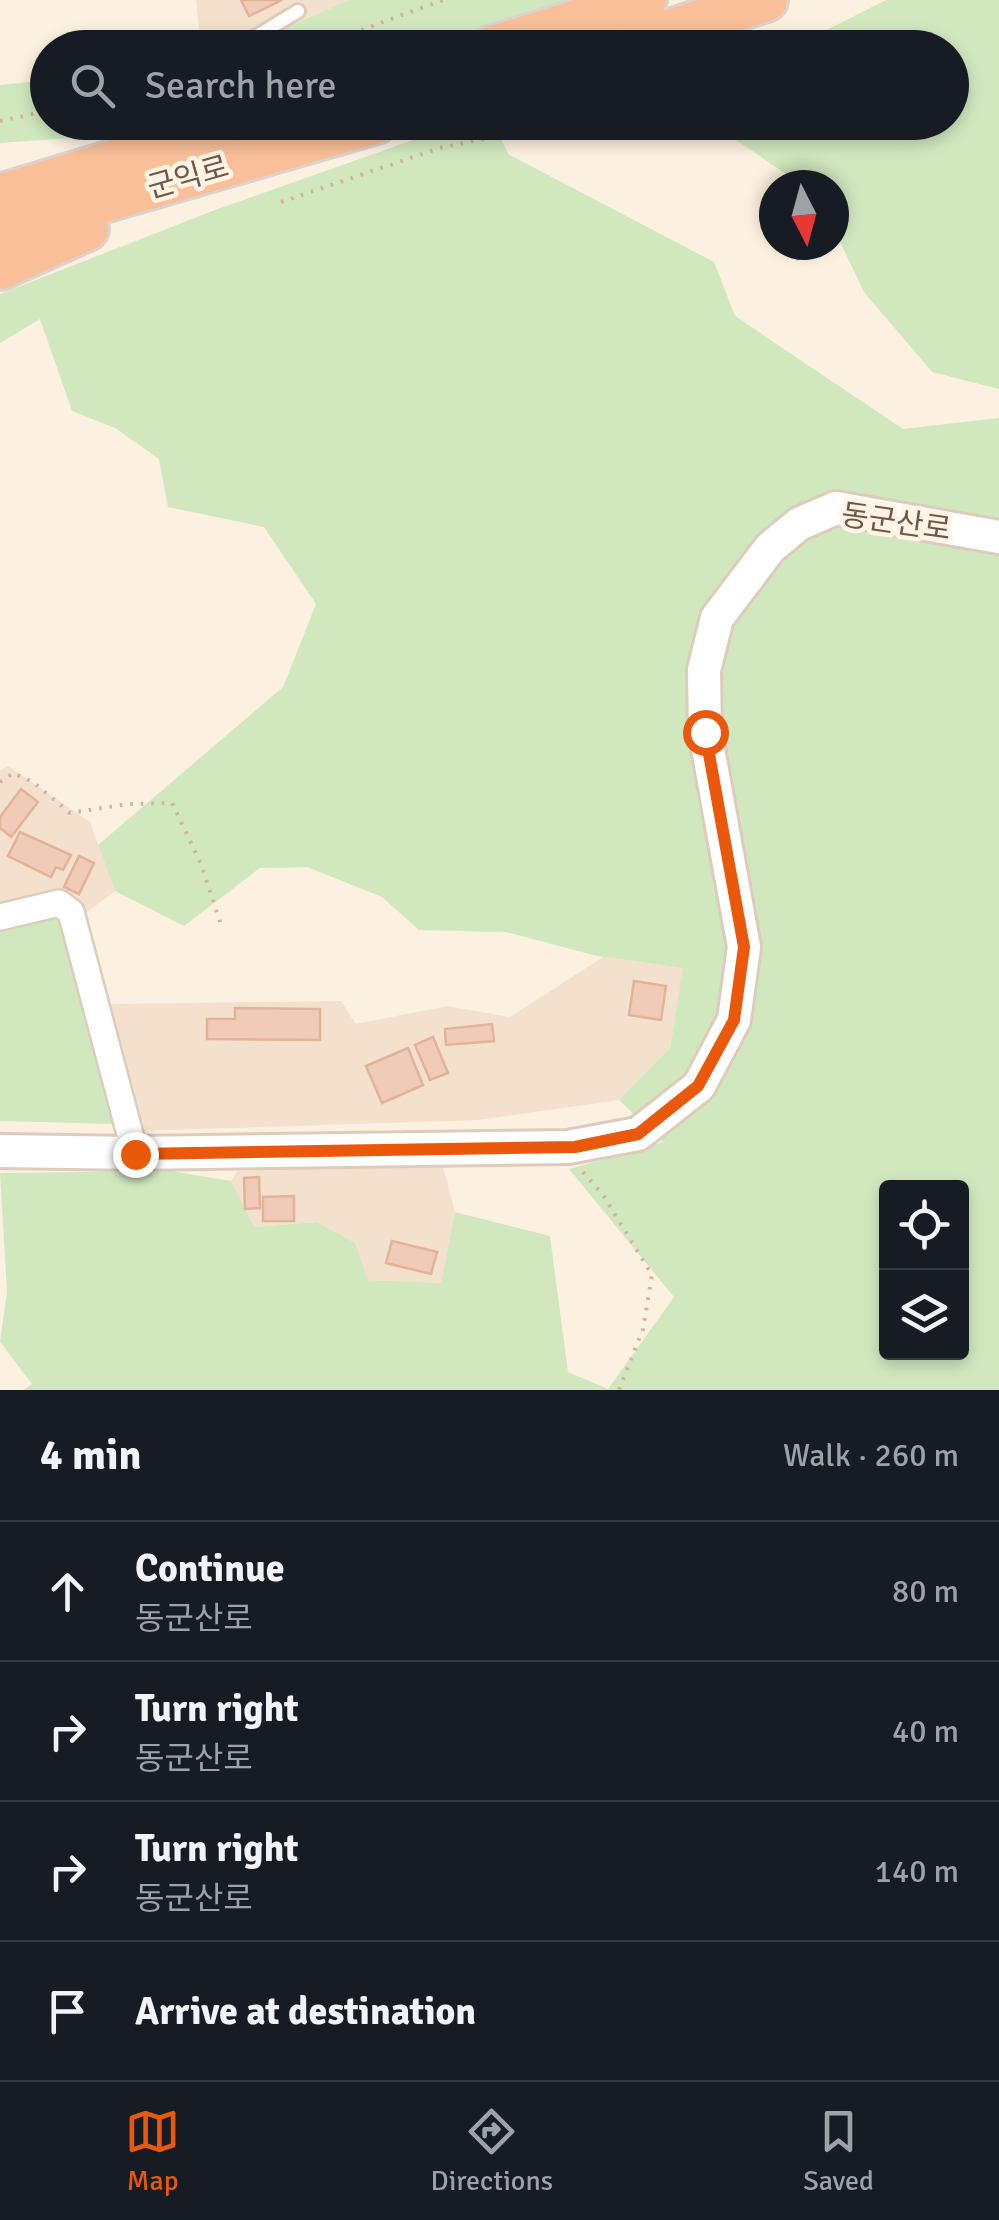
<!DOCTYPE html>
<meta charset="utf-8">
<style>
body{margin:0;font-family:Signika,"Noto Sans KR",sans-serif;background:#242831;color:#f1f3f6}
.controls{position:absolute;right:30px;bottom:30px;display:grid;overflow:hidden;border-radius:10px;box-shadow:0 5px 15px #0003}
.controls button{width:90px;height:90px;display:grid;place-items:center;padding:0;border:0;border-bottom:2px solid #363941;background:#171b24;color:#f1f3f6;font:50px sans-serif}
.compass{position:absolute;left:759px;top:170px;width:90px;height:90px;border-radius:50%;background:#171b24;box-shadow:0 5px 15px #0003;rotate:174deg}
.stop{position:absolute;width:30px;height:30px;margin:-22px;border:8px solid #ea580c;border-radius:50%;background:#fff}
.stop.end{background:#ea580c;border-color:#fff;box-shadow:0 2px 10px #0008}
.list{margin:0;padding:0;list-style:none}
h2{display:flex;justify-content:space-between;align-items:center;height:130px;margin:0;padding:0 40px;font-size:42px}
h2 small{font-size:32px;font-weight:400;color:#9ea1a6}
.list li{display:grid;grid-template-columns:65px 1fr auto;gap:30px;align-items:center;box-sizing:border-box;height:140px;padding:0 40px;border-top:2px solid #363941}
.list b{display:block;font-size:38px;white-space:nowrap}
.list p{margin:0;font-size:32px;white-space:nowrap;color:#9ea1a6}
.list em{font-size:32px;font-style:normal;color:#9ea1a6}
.icon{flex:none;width:55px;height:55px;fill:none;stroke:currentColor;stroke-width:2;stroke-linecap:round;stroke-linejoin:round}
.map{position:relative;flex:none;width:999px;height:1390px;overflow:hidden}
.search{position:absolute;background:#171b24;box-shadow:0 5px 15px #0003;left:30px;right:30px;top:30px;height:110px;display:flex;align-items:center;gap:25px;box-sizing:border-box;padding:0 35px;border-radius:55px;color:#9ea1a6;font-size:38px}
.sheet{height:690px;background:#171b24}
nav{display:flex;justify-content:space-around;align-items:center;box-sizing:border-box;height:140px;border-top:2px solid #363941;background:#171b24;font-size:28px;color:#9ea1a6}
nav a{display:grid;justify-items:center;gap:5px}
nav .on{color:#ea580c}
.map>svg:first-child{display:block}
.residential{fill:#f3e1ce}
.green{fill:#d1e8bf;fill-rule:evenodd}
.building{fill:#f0ccb8;stroke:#e3b299;stroke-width:2.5}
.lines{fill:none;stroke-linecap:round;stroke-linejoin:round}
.service-casing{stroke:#dfcbbc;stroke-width:18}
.minor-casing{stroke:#dfcbbc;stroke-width:30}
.tertiary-casing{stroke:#dfcbbc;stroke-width:38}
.trunk-casing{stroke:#dad3cf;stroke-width:48}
.path{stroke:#d5b09c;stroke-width:4;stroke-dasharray:2.5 8;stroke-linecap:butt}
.service{stroke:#fff;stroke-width:12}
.minor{stroke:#fff;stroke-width:25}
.tertiary{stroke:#fff;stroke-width:32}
.trunk{stroke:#f8bf98;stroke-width:42}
.route{stroke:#ea580c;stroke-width:12}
.labels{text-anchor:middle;stroke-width:9;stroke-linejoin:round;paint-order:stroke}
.street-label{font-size:30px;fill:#715548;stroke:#fff4e5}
</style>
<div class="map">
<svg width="999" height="1390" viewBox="0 0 999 1390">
<rect width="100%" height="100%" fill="#fcf0e0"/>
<g class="residential">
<polygon points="196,0 349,0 239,48 201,47"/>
<polygon points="8,766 90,822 115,891 87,912 37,897 0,905 0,771"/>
<polygon points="603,957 684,968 670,1048 619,1100 478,1120 138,1131 106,1004 341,1001 356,1024 447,1006 510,1017"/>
<polygon points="442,1163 455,1212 441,1283 368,1280 354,1243 317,1222 254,1227 231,1181 237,1171"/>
</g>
<g class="green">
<polygon points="349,0 585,0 418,47 239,48"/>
<polygon points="886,0 999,0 999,389 932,372 864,292 834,229 834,185 802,185 711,123 952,122 952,48 793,47"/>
<polygon points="47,80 48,122 139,123 87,137 0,143 0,85"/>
<path d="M461,123H494L508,154L714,262L735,316L903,429L999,418V1390H23L32,1384L0,1342L7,1292L0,1173L171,1171L231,1181L254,1227L317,1222L355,1243L368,1280L441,1283L455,1212L550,1236L568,1372L608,1389L674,1297L569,1169L663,1142L619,1100L670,1048L683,968L597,956L506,932L419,930L382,897L307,867L260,868L184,926L115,891L98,845L283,687L316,604L264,527L168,507L159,459L115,428L72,411L40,319L0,343V294L215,210ZM886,1188H962V1352H886Z"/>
<polygon points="61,914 116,1124 0,1121 0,925"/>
</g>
<g class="building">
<polygon points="241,0 282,0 249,16"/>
<polygon points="21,789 38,802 11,837 0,828 0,817"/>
<polygon points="20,832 71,855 63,870 56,867 51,877 8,856"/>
<polygon points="79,856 94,863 79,894 64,887"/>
<polygon points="634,981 666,986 661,1020 629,1015"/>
<polygon points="235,1008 320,1009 320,1040 207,1039 207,1019 235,1019"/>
<polygon points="492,1024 494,1041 446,1045 445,1029"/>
<polygon points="433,1037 448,1073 430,1080 415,1045"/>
<polygon points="408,1048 423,1085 382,1103 366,1066"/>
<polygon points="259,1177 260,1208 245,1209 244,1178"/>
<polygon points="294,1196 294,1221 263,1221 263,1197"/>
<polygon points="392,1241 437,1252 431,1274 386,1263"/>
</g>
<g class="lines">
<defs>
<polyline id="service" points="237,48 298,11"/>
<polyline id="minor" points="0,917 59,903 71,912 135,1153"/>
<polyline id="tertiary" points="0,1151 135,1153 568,1147 638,1134 699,1086 734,1020 744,947 705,732 704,670 717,618 770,548 799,524 836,508 999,537"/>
<g id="trunk">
<polyline points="491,48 645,0"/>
<polyline points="617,48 766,0"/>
<polyline points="0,196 244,122"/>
<polyline points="0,231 376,122"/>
<polyline points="0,268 87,229"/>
</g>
</defs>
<use href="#service" class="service-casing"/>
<use href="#minor" class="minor-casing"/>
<use href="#tertiary" class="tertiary-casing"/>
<use href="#trunk" class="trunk-casing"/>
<g class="path">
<polyline points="312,48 443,0"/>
<polyline points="0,121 48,111"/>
<polyline points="281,202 440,148 522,131 620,122"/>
<polyline points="0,782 13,773 33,782 70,813 128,804 172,803 201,864 222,928"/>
<polyline points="583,1172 603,1195 652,1275 643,1329 619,1390"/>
</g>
<use href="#service" class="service"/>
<use href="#minor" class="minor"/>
<use href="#tertiary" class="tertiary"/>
<use href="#trunk" class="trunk"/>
</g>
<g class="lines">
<polyline class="route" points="135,1154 575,1147 638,1134 698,1086 734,1020 744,947 705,732"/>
</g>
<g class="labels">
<g class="street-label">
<text transform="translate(188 177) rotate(-16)" y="10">군익로</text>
<text transform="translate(896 522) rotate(8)" y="10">동군산로</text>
</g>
</g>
</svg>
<div class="controls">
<button><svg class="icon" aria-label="locate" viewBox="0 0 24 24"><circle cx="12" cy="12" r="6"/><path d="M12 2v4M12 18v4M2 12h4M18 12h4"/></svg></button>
<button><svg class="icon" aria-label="layers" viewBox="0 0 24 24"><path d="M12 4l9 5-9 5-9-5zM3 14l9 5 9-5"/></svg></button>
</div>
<svg class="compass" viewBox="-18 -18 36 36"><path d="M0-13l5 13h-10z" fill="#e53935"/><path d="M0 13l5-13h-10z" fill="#9ea1a6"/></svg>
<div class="stop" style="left:705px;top:732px"></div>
<div class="stop end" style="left:135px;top:1154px"></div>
<div class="search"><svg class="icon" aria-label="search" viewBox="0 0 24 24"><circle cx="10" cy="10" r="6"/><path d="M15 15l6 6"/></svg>Search here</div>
</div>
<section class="sheet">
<h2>4 min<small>Walk · 260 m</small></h2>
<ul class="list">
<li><svg class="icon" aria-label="ahead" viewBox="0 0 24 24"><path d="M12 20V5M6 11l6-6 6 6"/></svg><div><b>Continue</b><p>동군산로</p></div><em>80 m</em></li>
<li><svg class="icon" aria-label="right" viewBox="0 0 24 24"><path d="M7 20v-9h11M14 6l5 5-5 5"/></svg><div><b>Turn right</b><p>동군산로</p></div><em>40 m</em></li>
<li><svg class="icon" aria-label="right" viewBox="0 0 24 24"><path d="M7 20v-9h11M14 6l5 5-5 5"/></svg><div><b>Turn right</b><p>동군산로</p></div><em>140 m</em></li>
<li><svg class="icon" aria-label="arrive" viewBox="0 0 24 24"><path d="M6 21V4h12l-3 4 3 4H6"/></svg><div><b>Arrive at destination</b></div></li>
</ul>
</section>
<nav>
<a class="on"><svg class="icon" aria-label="map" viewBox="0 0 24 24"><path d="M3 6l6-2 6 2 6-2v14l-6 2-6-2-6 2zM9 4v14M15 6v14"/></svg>Map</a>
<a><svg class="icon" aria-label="directions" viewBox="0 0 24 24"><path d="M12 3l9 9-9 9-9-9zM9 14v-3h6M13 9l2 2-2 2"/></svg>Directions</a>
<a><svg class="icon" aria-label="saved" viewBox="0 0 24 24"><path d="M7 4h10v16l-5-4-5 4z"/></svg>Saved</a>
</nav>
